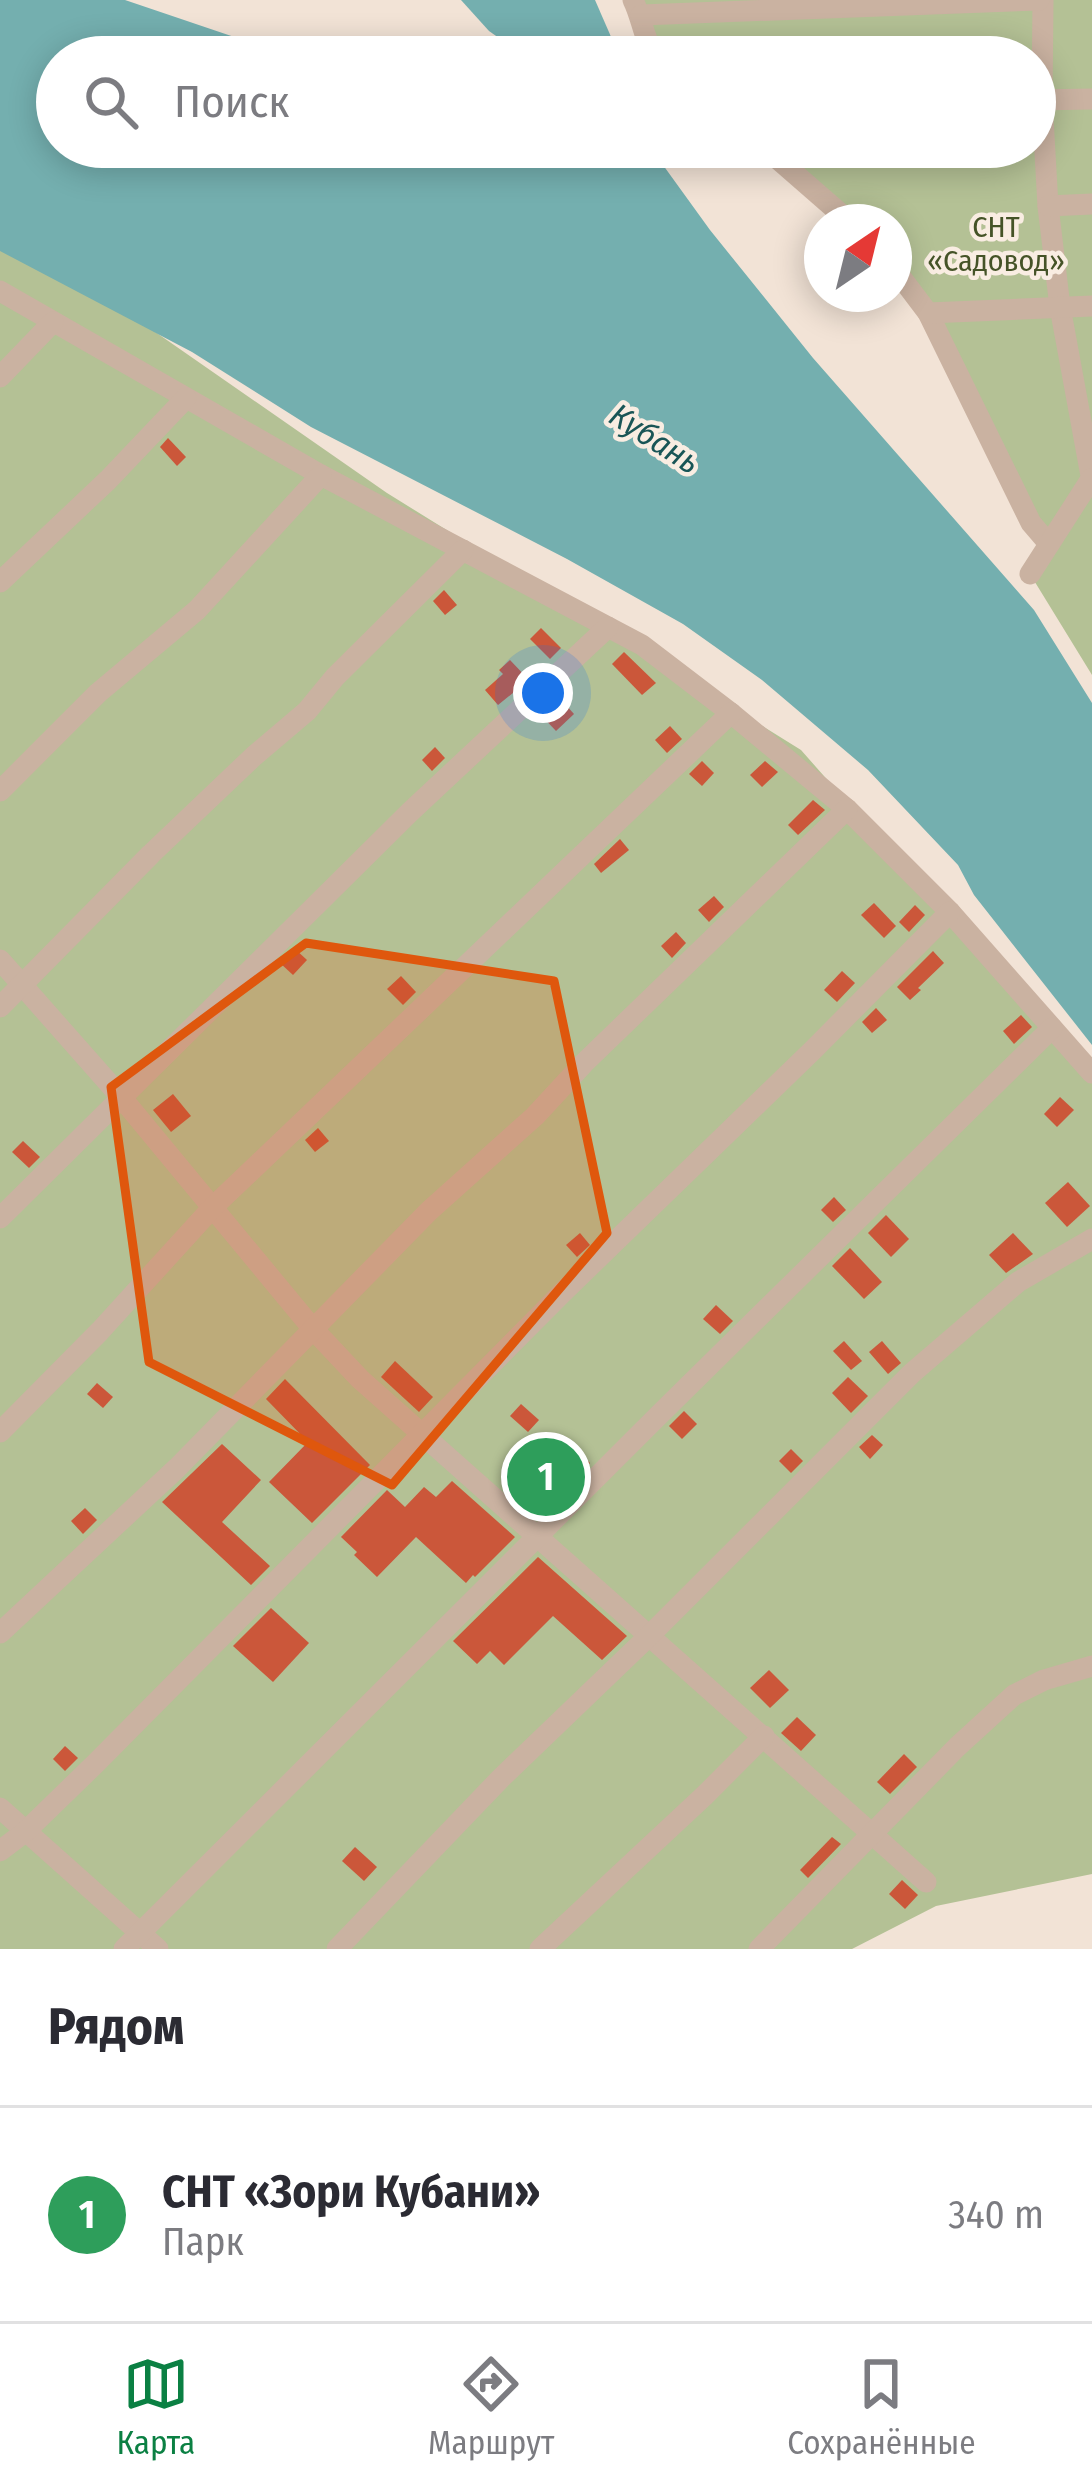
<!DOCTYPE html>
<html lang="ru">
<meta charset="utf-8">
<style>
body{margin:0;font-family:"Fira Sans Condensed",sans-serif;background:#f7f7f7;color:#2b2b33}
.compass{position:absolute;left:804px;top:204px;width:108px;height:108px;border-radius:50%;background:#fff;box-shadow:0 6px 30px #0003;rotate:35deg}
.you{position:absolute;left:543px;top:693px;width:42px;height:42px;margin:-30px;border:9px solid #fff;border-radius:50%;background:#1a73e8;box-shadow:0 0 0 18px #1a73e833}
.badge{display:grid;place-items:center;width:78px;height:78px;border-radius:50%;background:#0b8043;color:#fff;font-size:39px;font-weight:700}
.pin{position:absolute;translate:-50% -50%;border:6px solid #fff;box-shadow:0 3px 12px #0006}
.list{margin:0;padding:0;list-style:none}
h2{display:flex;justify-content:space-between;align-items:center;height:156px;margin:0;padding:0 48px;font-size:51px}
h2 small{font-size:39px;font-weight:400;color:#7c7c81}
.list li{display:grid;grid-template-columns:78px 1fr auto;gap:36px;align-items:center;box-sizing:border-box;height:216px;padding:0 48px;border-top:3px solid #e1e1e2}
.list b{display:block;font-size:45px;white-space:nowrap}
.list p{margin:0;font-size:39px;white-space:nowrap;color:#7c7c81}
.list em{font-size:39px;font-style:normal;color:#7c7c81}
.icon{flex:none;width:66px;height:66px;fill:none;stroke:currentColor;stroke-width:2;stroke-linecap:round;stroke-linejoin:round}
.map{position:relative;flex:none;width:1092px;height:1949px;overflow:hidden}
.search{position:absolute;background:#fff;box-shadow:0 6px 30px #0003;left:36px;right:36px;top:36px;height:132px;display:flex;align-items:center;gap:30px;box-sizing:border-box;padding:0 42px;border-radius:66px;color:#7c7c81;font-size:45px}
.sheet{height:372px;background:#fff}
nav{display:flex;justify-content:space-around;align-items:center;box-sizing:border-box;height:168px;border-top:3px solid #e1e1e2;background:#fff;font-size:33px;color:#7c7c81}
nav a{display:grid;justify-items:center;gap:6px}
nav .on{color:#0b8043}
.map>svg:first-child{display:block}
.green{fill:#b4c195}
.water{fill:#74afaf}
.building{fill:#cb573a}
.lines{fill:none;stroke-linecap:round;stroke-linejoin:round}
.minor{stroke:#cab2a1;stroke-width:21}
.marked{fill:#df570d;fill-opacity:0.2;stroke:#df570d;stroke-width:9;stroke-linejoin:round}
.labels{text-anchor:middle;stroke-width:9;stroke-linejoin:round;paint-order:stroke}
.park-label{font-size:30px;fill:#455327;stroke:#f9ede2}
.water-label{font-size:33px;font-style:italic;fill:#195556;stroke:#f9ede2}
</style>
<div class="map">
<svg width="1092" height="1949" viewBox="0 0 1092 1949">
<rect width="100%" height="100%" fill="#f2e3d6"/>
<g class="green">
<polygon points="633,0 1092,0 1092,675 1030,574 1048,544 894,268 894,222 850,222 764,147 1035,147 1035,57 656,57"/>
<polygon points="0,224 387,493 801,750 1092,1080 1092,1874 936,1906 852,1949 0,1949"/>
</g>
<g class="water">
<polygon points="0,0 125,0 252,43 282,57 57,57 57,147 650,147 710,230 813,358 1034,610 1092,703 1092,1045 974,895 958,865 868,770 762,680 683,624 567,559 311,427 192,352 0,251"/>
<polygon points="461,0 595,0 615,46 616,57 526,57 489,31"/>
</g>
<g class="building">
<polygon points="168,438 186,457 177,466 160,447"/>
<polygon points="444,590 457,605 445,615 433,601"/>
<polygon points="541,628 561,648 550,659 530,639"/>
<polygon points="624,652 656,683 642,695 612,664"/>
<polygon points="510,660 529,680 498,705 485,690 503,674 499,670"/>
<polygon points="558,696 574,714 556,731 539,713"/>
<polygon points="670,726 682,739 667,753 655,740"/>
<polygon points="435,747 445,758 432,771 422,760"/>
<polygon points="702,761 714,773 702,786 689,774"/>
<polygon points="765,761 778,772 762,787 750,775"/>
<polygon points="813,800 825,810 798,835 788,825"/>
<polygon points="620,839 629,850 601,873 594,864"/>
<polygon points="714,896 724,907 709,922 698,910"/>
<polygon points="874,903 896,926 884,938 861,915"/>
<polygon points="915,905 925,915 909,932 899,922"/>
<polygon points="676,932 686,943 672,958 661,946"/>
<polygon points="294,948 307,960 293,975 280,963"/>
<polygon points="933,951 944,963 918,988 921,990 910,1000 897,987"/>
<polygon points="842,971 855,983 837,1002 824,990"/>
<polygon points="401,976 416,992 403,1005 387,989"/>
<polygon points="876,1008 887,1020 872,1033 862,1022"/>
<polygon points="1021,1015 1032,1027 1014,1044 1003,1031"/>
<polygon points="173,1094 191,1116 171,1132 153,1110"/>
<polygon points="1060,1097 1074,1110 1057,1127 1044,1114"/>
<polygon points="318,1128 329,1141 315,1152 305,1140"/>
<polygon points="23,1141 40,1157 29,1168 12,1152"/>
<polygon points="1068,1182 1090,1206 1067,1227 1045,1203"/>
<polygon points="834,1197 846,1210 833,1222 821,1210"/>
<polygon points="886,1215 909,1239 891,1257 868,1233"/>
<polygon points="580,1233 590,1245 577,1257 566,1245"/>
<polygon points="1013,1233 1033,1254 1006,1273 989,1255"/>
<polygon points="850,1248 882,1282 864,1299 832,1266"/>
<polygon points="716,1305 733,1321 720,1334 703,1319"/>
<polygon points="844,1341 862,1361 851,1370 833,1351"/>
<polygon points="882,1341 901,1363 888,1374 869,1352"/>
<polygon points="395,1361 433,1397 419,1412 381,1377"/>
<polygon points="848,1377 868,1396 851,1413 832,1393"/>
<polygon points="285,1379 370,1465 312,1523 269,1482 308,1442 266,1399"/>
<polygon points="97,1383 113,1397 103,1408 87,1394"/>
<polygon points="521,1404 539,1420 528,1432 510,1416"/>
<polygon points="684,1411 697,1424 682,1439 669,1426"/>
<polygon points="872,1435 883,1445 870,1459 859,1447"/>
<polygon points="222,1444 261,1480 222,1522 270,1566 251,1585 162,1502"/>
<polygon points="575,1448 590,1463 573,1480 558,1465"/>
<polygon points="791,1449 803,1461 791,1473 779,1461"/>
<polygon points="452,1481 515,1537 475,1577 473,1575 466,1583 416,1537 377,1577 354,1555 357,1552 341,1537 387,1490 405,1507 424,1487 436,1497"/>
<polygon points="85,1508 97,1520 83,1534 71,1521"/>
<polygon points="538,1557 627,1636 602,1660 553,1616 504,1665 490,1651 477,1664 453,1641"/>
<polygon points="271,1608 309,1643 273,1682 233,1646"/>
<polygon points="769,1670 789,1690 770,1708 750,1688"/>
<polygon points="797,1717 816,1735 801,1751 781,1733"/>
<polygon points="65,1746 78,1758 65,1771 53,1759"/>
<polygon points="904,1754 917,1767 890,1794 877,1782"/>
<polygon points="832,1837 841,1844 808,1878 800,1870"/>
<polygon points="355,1847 377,1867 364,1881 342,1861"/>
<polygon points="902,1880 918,1895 905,1909 889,1894"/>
</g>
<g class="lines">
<g class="minor">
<path d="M633,0C642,18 644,41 656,57"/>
<polyline points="1043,0 1042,100 1048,206 1060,307 1092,481"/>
<polyline points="641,15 1039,0"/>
<polyline points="1035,100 1092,99"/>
<polyline points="764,147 850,222"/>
<polyline points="1048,206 1092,204"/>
<polyline points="894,268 928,313 1031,523 1049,544"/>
<polyline points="0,291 321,475 642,645 731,713 847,809 950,912 1092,1073"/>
<polyline points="928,313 1092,306"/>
<polyline points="0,377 53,322"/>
<polyline points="1030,574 1091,479"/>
<polyline points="0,582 108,480 186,398"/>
<polyline points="0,791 98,693 197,610 321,475"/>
<polyline points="0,960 121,1097 313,1329 360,1379 926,1882"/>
<polyline points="0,1007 151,854 254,756 307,711 335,677 463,550"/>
<polyline points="0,1218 410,812 608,627"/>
<polyline points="0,1432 100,1331 213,1207 731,713"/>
<polyline points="0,1633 177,1468 429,1211 535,1116 584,1063 847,809"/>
<polyline points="0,1808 158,1949"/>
<polyline points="0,1851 25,1832 96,1763 561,1294 813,1050 950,912"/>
<polyline points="124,1949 660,1414 1052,1028"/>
<polyline points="337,1949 501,1778 650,1635 912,1373 1018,1282 1092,1239"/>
<polyline points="540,1949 704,1796 764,1736"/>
<polyline points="759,1949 957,1747 1014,1695 1044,1680 1092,1666"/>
</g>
</g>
<path class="marked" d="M306,943L554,981L607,1233L392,1485L149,1362L111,1087Z"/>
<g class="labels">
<g class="park-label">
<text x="996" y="237">СНТ<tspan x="996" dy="34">«Садовод»</tspan></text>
</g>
<g class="water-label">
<text transform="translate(655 438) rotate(33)" y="12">Кубань</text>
</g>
</g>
</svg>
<svg class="compass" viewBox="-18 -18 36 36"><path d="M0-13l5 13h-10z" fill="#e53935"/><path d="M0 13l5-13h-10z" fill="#7c7c81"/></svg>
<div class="you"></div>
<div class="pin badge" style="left:546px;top:1477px;background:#2e9e5b">1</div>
<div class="search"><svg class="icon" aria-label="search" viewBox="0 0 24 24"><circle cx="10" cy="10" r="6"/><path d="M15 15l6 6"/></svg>Поиск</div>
</div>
<section class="sheet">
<h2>Рядом<small></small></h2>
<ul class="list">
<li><span class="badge" style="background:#2e9e5b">1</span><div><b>СНТ «Зори Кубани»</b><p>Парк</p></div><em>340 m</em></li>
</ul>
</section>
<nav>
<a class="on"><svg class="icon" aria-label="map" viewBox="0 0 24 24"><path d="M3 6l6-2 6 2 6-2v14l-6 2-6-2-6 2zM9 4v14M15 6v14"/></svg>Карта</a>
<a><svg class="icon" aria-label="directions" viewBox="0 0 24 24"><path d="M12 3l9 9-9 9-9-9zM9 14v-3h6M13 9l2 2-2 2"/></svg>Маршрут</a>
<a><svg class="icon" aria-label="saved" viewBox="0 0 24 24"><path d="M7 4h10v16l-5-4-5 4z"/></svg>Сохранённые</a>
</nav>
